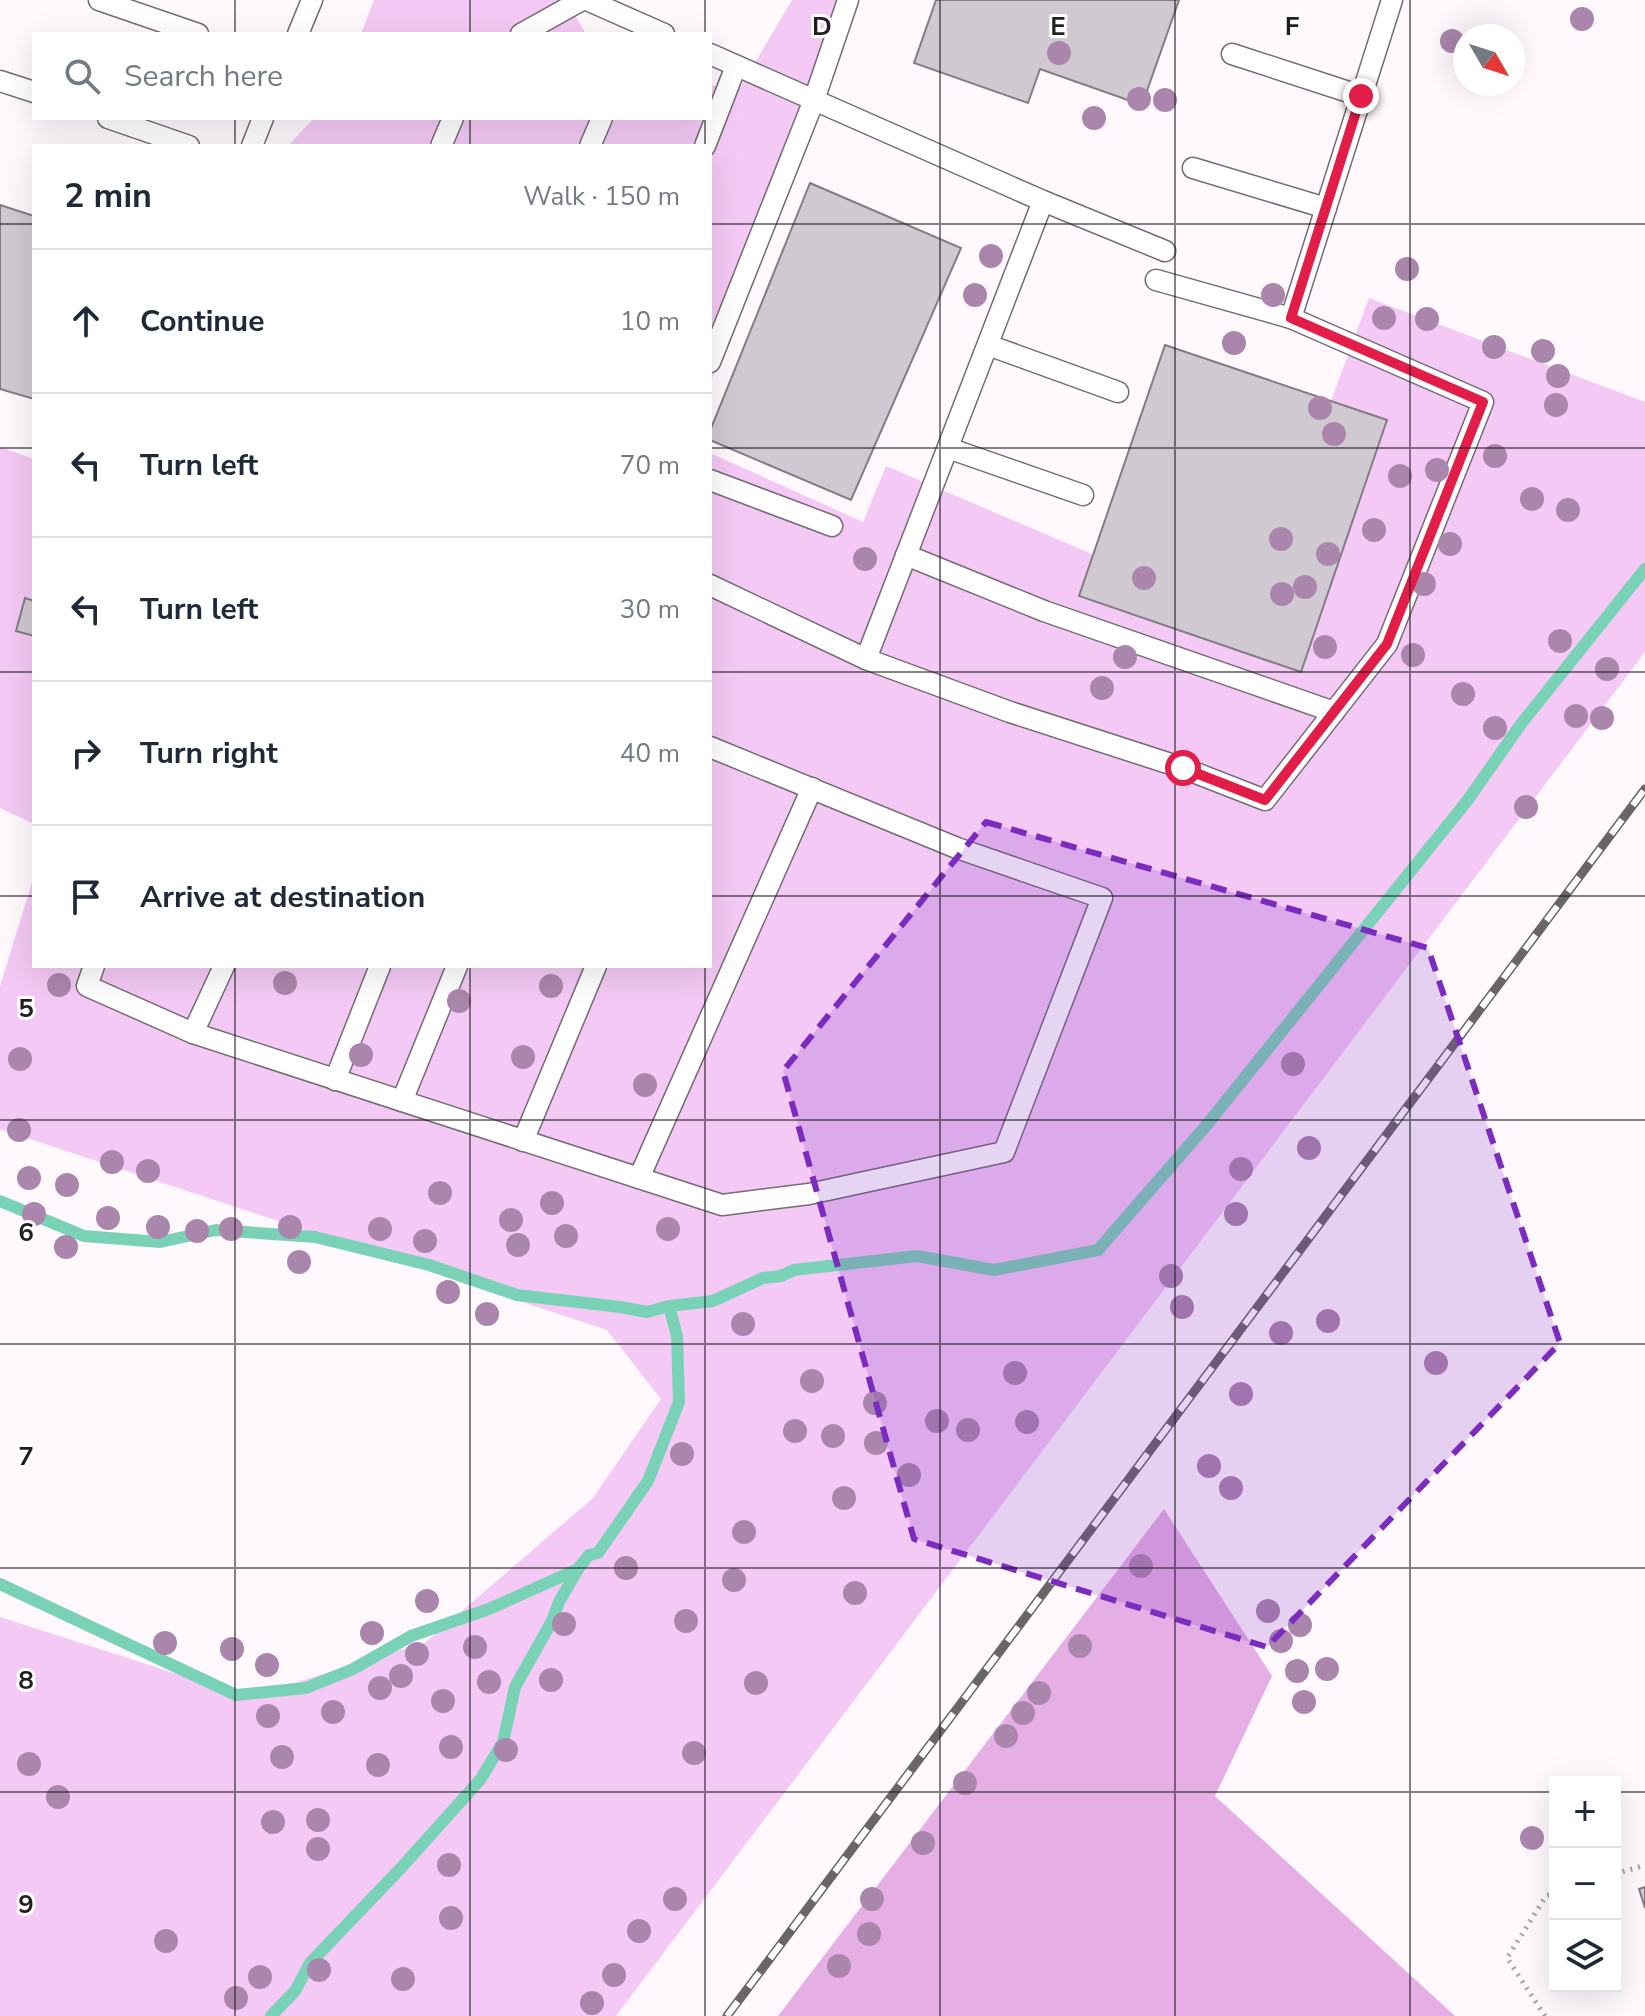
<!DOCTYPE html>
<meta charset="utf-8">
<style>
body{margin:0;font-family:"Nunito Sans",sans-serif;background:#f2f2f3;color:#1f2937}
.controls{position:absolute;right:24px;bottom:24px;display:grid;overflow:hidden;border-radius:0px;box-shadow:0 8px 32px #0002}
.controls button{width:72px;height:72px;display:grid;place-items:center;padding:0;border:0;border-bottom:2px solid #e0e1e3;background:#fff;color:#1f2937;font:40px sans-serif}
.compass{position:absolute;left:1453px;top:24px;width:72px;height:72px;border-radius:50%;background:#fff;box-shadow:0 8px 32px #0002;rotate:129deg}
.stop{position:absolute;width:24px;height:24px;margin:-18px;border:6px solid #e11d48;border-radius:50%;background:#fff}
.stop.end{background:#e11d48;border-color:#fff;box-shadow:0 2px 8px #0008}
.list{margin:0;padding:0;list-style:none}
h2{display:flex;justify-content:space-between;align-items:center;height:104px;margin:0;padding:0 32px;font-size:34px}
h2 small{font-size:26px;font-weight:400;color:#747a83}
.list li{display:grid;grid-template-columns:52px 1fr auto;gap:24px;align-items:center;box-sizing:border-box;height:144px;padding:0 32px;border-top:2px solid #e0e1e3}
.list b{display:block;font-size:30px;white-space:nowrap}
.list em{font-size:26px;font-style:normal;color:#747a83}
.icon{flex:none;width:44px;height:44px;fill:none;stroke:currentColor;stroke-width:2;stroke-linecap:round;stroke-linejoin:round}
.map{position:relative;flex:none;width:1645px;height:2016px;overflow:hidden}
.search{position:absolute;background:#fff;box-shadow:0 8px 32px #0002;left:32px;top:32px;width:680px;height:88px;display:flex;align-items:center;gap:20px;box-sizing:border-box;padding:0 28px;border-radius:0px;color:#747a83;font-size:30px}
.panel{position:absolute;background:#fff;box-shadow:0 8px 32px #0002;left:32px;top:144px;width:680px;height:824px;border-radius:0px}
.map>svg:first-child{display:block}
.green{fill:#f4c9f5}
.forest{fill:#e5afe5}
.lines{fill:none;stroke-linecap:round;stroke-linejoin:round}
.stream{stroke:#7ad2b6;stroke-width:12}
.building{fill:#d1c9d1;stroke:#847c84;stroke-width:2}
.service-casing{stroke:#746c74;stroke-width:23}
.path{stroke:#a6a1a6;stroke-width:5;stroke-dasharray:2 6;stroke-linecap:butt}
.service{stroke:#fff;stroke-width:20}
.rail-casing{stroke:#696569;stroke-width:9}
.rail{stroke:#fff;stroke-width:6;stroke-dasharray:18;stroke-linecap:butt}
.tree{fill:#ab86ac}
.route{stroke:#e11d48;stroke-width:10}
.marked{fill:#7b2cbf;fill-opacity:0.2;stroke:#7b2cbf;stroke-width:6;stroke-dasharray:16 10;stroke-linejoin:round}
.grid{fill:none;stroke:#211e21;stroke-width:2;stroke-opacity:0.55}
.grid-label{font-size:26px;text-anchor:middle;font-weight:bold;fill:#211e21;stroke:#fff;stroke-width:6;stroke-linejoin:round;paint-order:stroke}
</style>
<div class="map">
<svg width="1645" height="2016" viewBox="0 0 1645 2016">
<rect width="100%" height="100%" fill="#fff9fe"/>
<g class="green">
<polygon points="374,0 566,0 586,34 361,34"/>
<polygon points="792,0 852,0 710,384 710,146 288,146 314,118 710,118 710,85 739,90"/>
<polygon points="1369,298 1645,402 1645,652 616,2016 0,2016 0,1617 249,1697 426,1642 593,1498 661,1399 607,1330 0,1129 0,986 34,876 34,966 710,966 710,453 863,522 886,466 1106,560 1260,491 1331,401"/>
<polygon points="0,447 34,459 34,824 0,808"/>
</g>
<polygon class="forest" points="1164,1509 1272,1676 1215,1796 1455,2016 778,2016"/>
<g class="lines">
<g class="stream">
<polyline points="0,1201 84,1236 160,1242 216,1230 315,1237 429,1265 517,1295 620,1307 647,1312 669,1306 713,1301 763,1278 781,1276 794,1270 917,1256 994,1270 1098,1250 1205,1127 1467,801 1521,724 1645,569"/>
<polyline points="0,1584 236,1695 306,1688 353,1669 411,1636 489,1609 578,1569"/>
<polyline points="271,2016 295,1991 310,1963 401,1868 480,1780 503,1742 515,1687 552,1621 559,1602 578,1569 589,1555 598,1553 648,1481 679,1402 677,1336 669,1306"/>
</g>
</g>
<g class="building">
<polygon points="936,0 1179,0 1142,105 1040,69 1028,103 914,63"/>
<polygon points="810,183 961,248 851,500 710,440 710,431"/>
<polygon points="0,205 34,216 34,399 0,389"/>
<polygon points="1165,345 1387,420 1301,672 1079,596"/>
<polygon points="25,598 34,601 34,636 16,631"/>
<polygon points="1645,1887 1645,1908 1639,1889"/>
</g>
<g class="lines">
<defs>
<g id="service">
<polyline points="99,0 198,34"/>
<polyline points="587,0 664,34"/>
<polyline points="298,34 312,0"/>
<polyline points="521,34 582,0"/>
<polyline points="710,54 1043,201 1165,251"/>
<polyline points="1232,54 1361,96"/>
<polyline points="0,81 34,92"/>
<polyline points="108,118 189,146"/>
<polyline points="252,146 263,118"/>
<polyline points="441,146 453,118"/>
<polyline points="590,146 602,118"/>
<polyline points="705,146 736,66"/>
<polyline points="1193,168 1326,208"/>
<polyline points="1043,201 866,659 1010,712 1183,768 1265,800 1387,644 1483,402 1291,318"/>
<polyline points="1156,280 1291,318 1392,0"/>
<polyline points="988,345 1118,392"/>
<polyline points="710,362 814,100 848,0"/>
<polyline points="948,448 1083,495"/>
<polyline points="710,480 832,526"/>
<polyline points="906,555 1044,611 1334,712"/>
<polyline points="710,585 866,659"/>
<polyline points="94,966 87,986 193,1033"/>
<polyline points="224,966 193,1033 722,1205 809,1194 1004,1152 1102,898 957,848 710,747"/>
<polyline points="335,1080 380,966"/>
<polyline points="402,1101 457,966"/>
<polyline points="523,1141 596,966"/>
<polyline points="639,1178 812,788"/>
</g>
</defs>
<use href="#service" class="service-casing"/>
<g class="path">
<polyline points="1615,1874 1645,1865"/>
<polyline points="1545,2016 1507,1958 1546,1896 1555,1893"/>
</g>
<use href="#service" class="service"/>
<defs>
<polyline id="rail" points="727,2016 1645,789"/>
</defs>
<use href="#rail" class="rail-casing"/>
<use href="#rail" class="rail"/>
</g>
<g class="tree">
<circle cx="1582" cy="19" r="12"/>
<circle cx="1452" cy="41" r="12"/>
<circle cx="1059" cy="53" r="12"/>
<circle cx="1139" cy="99" r="12"/>
<circle cx="1165" cy="100" r="12"/>
<circle cx="1094" cy="118" r="12"/>
<circle cx="991" cy="256" r="12"/>
<circle cx="1407" cy="269" r="12"/>
<circle cx="975" cy="295" r="12"/>
<circle cx="1273" cy="295" r="12"/>
<circle cx="1384" cy="318" r="12"/>
<circle cx="1427" cy="319" r="12"/>
<circle cx="1234" cy="343" r="12"/>
<circle cx="1494" cy="347" r="12"/>
<circle cx="1543" cy="351" r="12"/>
<circle cx="1558" cy="376" r="12"/>
<circle cx="1556" cy="405" r="12"/>
<circle cx="1320" cy="408" r="12"/>
<circle cx="1334" cy="434" r="12"/>
<circle cx="1495" cy="456" r="12"/>
<circle cx="1437" cy="470" r="12"/>
<circle cx="1400" cy="476" r="12"/>
<circle cx="1532" cy="499" r="12"/>
<circle cx="1568" cy="510" r="12"/>
<circle cx="1374" cy="530" r="12"/>
<circle cx="1281" cy="539" r="12"/>
<circle cx="1450" cy="544" r="12"/>
<circle cx="1328" cy="554" r="12"/>
<circle cx="865" cy="559" r="12"/>
<circle cx="1144" cy="578" r="12"/>
<circle cx="1424" cy="584" r="12"/>
<circle cx="1305" cy="587" r="12"/>
<circle cx="1282" cy="594" r="12"/>
<circle cx="1560" cy="641" r="12"/>
<circle cx="1325" cy="647" r="12"/>
<circle cx="1413" cy="655" r="12"/>
<circle cx="1125" cy="657" r="12"/>
<circle cx="1607" cy="669" r="12"/>
<circle cx="1102" cy="688" r="12"/>
<circle cx="1463" cy="694" r="12"/>
<circle cx="1576" cy="716" r="12"/>
<circle cx="1602" cy="718" r="12"/>
<circle cx="1495" cy="728" r="12"/>
<circle cx="1526" cy="807" r="12"/>
<circle cx="285" cy="983" r="12"/>
<circle cx="59" cy="985" r="12"/>
<circle cx="551" cy="986" r="12"/>
<circle cx="459" cy="1001" r="12"/>
<circle cx="361" cy="1055" r="12"/>
<circle cx="523" cy="1057" r="12"/>
<circle cx="20" cy="1059" r="12"/>
<circle cx="1293" cy="1064" r="12"/>
<circle cx="645" cy="1085" r="12"/>
<circle cx="19" cy="1130" r="12"/>
<circle cx="1309" cy="1148" r="12"/>
<circle cx="112" cy="1162" r="12"/>
<circle cx="1241" cy="1169" r="12"/>
<circle cx="148" cy="1171" r="12"/>
<circle cx="29" cy="1178" r="12"/>
<circle cx="67" cy="1185" r="12"/>
<circle cx="440" cy="1193" r="12"/>
<circle cx="552" cy="1203" r="12"/>
<circle cx="34" cy="1214" r="12"/>
<circle cx="1236" cy="1214" r="12"/>
<circle cx="108" cy="1218" r="12"/>
<circle cx="511" cy="1220" r="12"/>
<circle cx="158" cy="1227" r="12"/>
<circle cx="290" cy="1227" r="12"/>
<circle cx="231" cy="1229" r="12"/>
<circle cx="380" cy="1229" r="12"/>
<circle cx="668" cy="1229" r="12"/>
<circle cx="197" cy="1231" r="12"/>
<circle cx="566" cy="1236" r="12"/>
<circle cx="425" cy="1241" r="12"/>
<circle cx="518" cy="1245" r="12"/>
<circle cx="66" cy="1247" r="12"/>
<circle cx="299" cy="1262" r="12"/>
<circle cx="1171" cy="1276" r="12"/>
<circle cx="448" cy="1292" r="12"/>
<circle cx="1182" cy="1307" r="12"/>
<circle cx="487" cy="1314" r="12"/>
<circle cx="1328" cy="1321" r="12"/>
<circle cx="743" cy="1324" r="12"/>
<circle cx="1281" cy="1333" r="12"/>
<circle cx="1436" cy="1363" r="12"/>
<circle cx="1015" cy="1373" r="12"/>
<circle cx="812" cy="1381" r="12"/>
<circle cx="1241" cy="1394" r="12"/>
<circle cx="875" cy="1403" r="12"/>
<circle cx="937" cy="1421" r="12"/>
<circle cx="1027" cy="1422" r="12"/>
<circle cx="968" cy="1430" r="12"/>
<circle cx="795" cy="1431" r="12"/>
<circle cx="833" cy="1436" r="12"/>
<circle cx="876" cy="1443" r="12"/>
<circle cx="682" cy="1454" r="12"/>
<circle cx="1209" cy="1466" r="12"/>
<circle cx="909" cy="1475" r="12"/>
<circle cx="1231" cy="1488" r="12"/>
<circle cx="844" cy="1498" r="12"/>
<circle cx="744" cy="1532" r="12"/>
<circle cx="1141" cy="1566" r="12"/>
<circle cx="626" cy="1568" r="12"/>
<circle cx="734" cy="1580" r="12"/>
<circle cx="855" cy="1593" r="12"/>
<circle cx="427" cy="1601" r="12"/>
<circle cx="1268" cy="1611" r="12"/>
<circle cx="686" cy="1621" r="12"/>
<circle cx="564" cy="1624" r="12"/>
<circle cx="1300" cy="1625" r="12"/>
<circle cx="372" cy="1633" r="12"/>
<circle cx="1281" cy="1641" r="12"/>
<circle cx="165" cy="1643" r="12"/>
<circle cx="1080" cy="1646" r="12"/>
<circle cx="475" cy="1647" r="12"/>
<circle cx="232" cy="1649" r="12"/>
<circle cx="417" cy="1654" r="12"/>
<circle cx="267" cy="1665" r="12"/>
<circle cx="1327" cy="1669" r="12"/>
<circle cx="1297" cy="1671" r="12"/>
<circle cx="401" cy="1676" r="12"/>
<circle cx="551" cy="1680" r="12"/>
<circle cx="489" cy="1682" r="12"/>
<circle cx="756" cy="1683" r="12"/>
<circle cx="380" cy="1688" r="12"/>
<circle cx="1039" cy="1693" r="12"/>
<circle cx="443" cy="1701" r="12"/>
<circle cx="1304" cy="1702" r="12"/>
<circle cx="333" cy="1712" r="12"/>
<circle cx="1023" cy="1713" r="12"/>
<circle cx="268" cy="1716" r="12"/>
<circle cx="1006" cy="1736" r="12"/>
<circle cx="451" cy="1747" r="12"/>
<circle cx="506" cy="1750" r="12"/>
<circle cx="694" cy="1753" r="12"/>
<circle cx="282" cy="1757" r="12"/>
<circle cx="29" cy="1764" r="12"/>
<circle cx="378" cy="1765" r="12"/>
<circle cx="965" cy="1783" r="12"/>
<circle cx="58" cy="1797" r="12"/>
<circle cx="318" cy="1820" r="12"/>
<circle cx="273" cy="1822" r="12"/>
<circle cx="1532" cy="1838" r="12"/>
<circle cx="923" cy="1843" r="12"/>
<circle cx="318" cy="1849" r="12"/>
<circle cx="449" cy="1865" r="12"/>
<circle cx="675" cy="1899" r="12"/>
<circle cx="872" cy="1899" r="12"/>
<circle cx="451" cy="1918" r="12"/>
<circle cx="639" cy="1931" r="12"/>
<circle cx="869" cy="1934" r="12"/>
<circle cx="166" cy="1941" r="12"/>
<circle cx="839" cy="1966" r="12"/>
<circle cx="319" cy="1970" r="12"/>
<circle cx="614" cy="1975" r="12"/>
<circle cx="260" cy="1977" r="12"/>
<circle cx="403" cy="1979" r="12"/>
<circle cx="236" cy="1998" r="12"/>
<circle cx="592" cy="2003" r="12"/>
</g>
<g class="lines">
<polyline class="route" points="1183,768 1265,800 1387,644 1483,402 1291,318 1361,96"/>
</g>
<path class="marked" d="M986,822L1428,948L1560,1343L1267,1647L914,1539L783,1071Z"/>
<path class="grid" d="M235,0V34M470,0V34M705,0V34M940,0V2016M1175,0V2016M1410,0V2016M235,118V146M470,118V146M705,118V146M0,224H34M710,224H1645M0,448H34M710,448H1645M0,672H34M710,672H1645M0,896H34M710,896H1645M235,966V2016M470,966V2016M705,966V2016M0,1120H1645M0,1344H1645M0,1568H1645M0,1792H1555M1615,1792H1645"/>
<g class="grid-label">
<text x="822" y="35">D</text>
<text x="1058" y="35">E</text>
<text x="1292" y="35">F</text>
<text x="26" y="1017">5</text>
<text x="26" y="1241">6</text>
<text x="26" y="1465">7</text>
<text x="26" y="1689">8</text>
<text x="26" y="1913">9</text>
</g>
</svg>
<div class="controls">
<button>+</button>
<button>−</button>
<button><svg class="icon" aria-label="layers" viewBox="0 0 24 24"><path d="M12 4l9 5-9 5-9-5zM3 14l9 5 9-5"/></svg></button>
</div>
<svg class="compass" viewBox="-18 -18 36 36"><path d="M0-13l5 13h-10z" fill="#e53935"/><path d="M0 13l5-13h-10z" fill="#747a83"/></svg>
<div class="stop" style="left:1183px;top:768px"></div>
<div class="stop end" style="left:1361px;top:96px"></div>
<div class="search"><svg class="icon" aria-label="search" viewBox="0 0 24 24"><circle cx="10" cy="10" r="6"/><path d="M15 15l6 6"/></svg>Search here</div>
<section class="panel">
<h2>2 min<small>Walk · 150 m</small></h2>
<ul class="list">
<li><svg class="icon" aria-label="ahead" viewBox="0 0 24 24"><path d="M12 20V5M6 11l6-6 6 6"/></svg><div><b>Continue</b></div><em>10 m</em></li>
<li><svg class="icon" aria-label="left" viewBox="0 0 24 24"><path d="M17 20v-9H6M10 6l-5 5 5 5"/></svg><div><b>Turn left</b></div><em>70 m</em></li>
<li><svg class="icon" aria-label="left" viewBox="0 0 24 24"><path d="M17 20v-9H6M10 6l-5 5 5 5"/></svg><div><b>Turn left</b></div><em>30 m</em></li>
<li><svg class="icon" aria-label="right" viewBox="0 0 24 24"><path d="M7 20v-9h11M14 6l5 5-5 5"/></svg><div><b>Turn right</b></div><em>40 m</em></li>
<li><svg class="icon" aria-label="arrive" viewBox="0 0 24 24"><path d="M6 21V4h12l-3 4 3 4H6"/></svg><div><b>Arrive at destination</b></div></li>
</ul>
</section>
</div>
